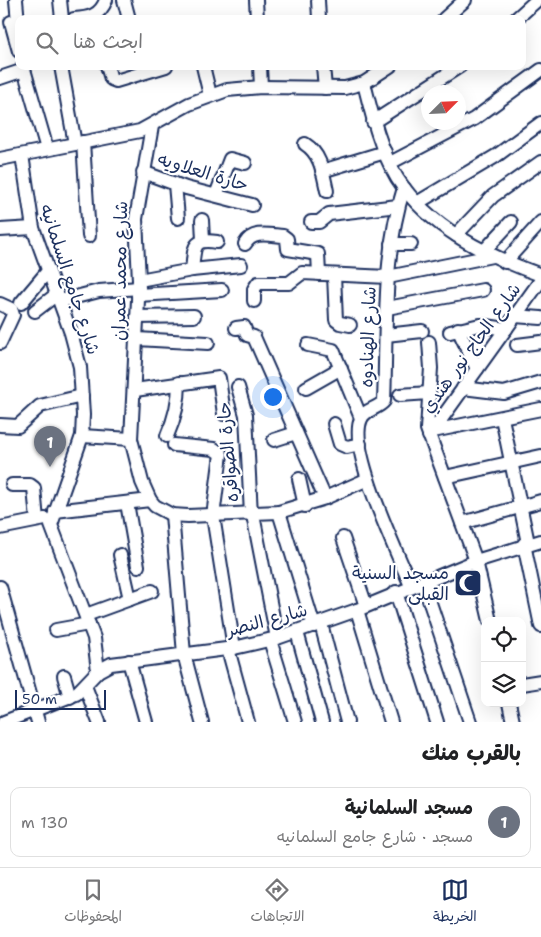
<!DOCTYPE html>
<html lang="ar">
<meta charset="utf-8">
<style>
body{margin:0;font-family:"Shantell Sans","Playpen Sans Arabic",sans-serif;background:#f6f6f6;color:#202124;direction:rtl}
.controls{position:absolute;right:15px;bottom:15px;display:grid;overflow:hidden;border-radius:10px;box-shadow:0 5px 20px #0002}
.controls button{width:45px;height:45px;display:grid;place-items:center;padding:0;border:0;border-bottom:1px solid #e0e0e0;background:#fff;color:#202124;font:25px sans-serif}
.compass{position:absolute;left:421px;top:85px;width:45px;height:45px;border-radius:50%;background:#fff;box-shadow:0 5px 20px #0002;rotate:66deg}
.scale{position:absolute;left:15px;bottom:12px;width:91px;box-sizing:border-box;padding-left:5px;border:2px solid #1b2f5e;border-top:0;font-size:14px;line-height:18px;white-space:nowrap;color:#1b2f5e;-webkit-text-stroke:4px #fff;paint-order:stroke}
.you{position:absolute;left:272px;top:396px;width:18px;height:18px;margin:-12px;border:4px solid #fff;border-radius:50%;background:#1a73e8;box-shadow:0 0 0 8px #1a73e833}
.badge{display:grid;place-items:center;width:32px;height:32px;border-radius:50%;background:#1b2f5e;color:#fff;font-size:16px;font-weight:700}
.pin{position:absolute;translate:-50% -41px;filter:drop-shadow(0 1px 2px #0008)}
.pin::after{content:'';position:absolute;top:26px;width:18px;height:15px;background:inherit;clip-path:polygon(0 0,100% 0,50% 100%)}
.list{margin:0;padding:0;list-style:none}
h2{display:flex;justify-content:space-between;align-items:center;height:65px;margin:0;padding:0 20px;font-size:21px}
h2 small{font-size:16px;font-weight:400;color:#757577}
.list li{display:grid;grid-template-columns:32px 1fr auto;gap:15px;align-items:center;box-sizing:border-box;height:70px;margin:0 10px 10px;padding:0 10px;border:1px solid #e0e0e0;border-radius:10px}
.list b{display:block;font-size:19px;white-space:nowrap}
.list p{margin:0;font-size:16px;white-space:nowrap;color:#757577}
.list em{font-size:16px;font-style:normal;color:#757577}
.icon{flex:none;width:28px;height:28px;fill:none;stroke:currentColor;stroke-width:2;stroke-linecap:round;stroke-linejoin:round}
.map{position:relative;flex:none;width:541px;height:722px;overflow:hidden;direction:ltr}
.search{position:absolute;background:#fff;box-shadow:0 5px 20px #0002;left:15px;right:15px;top:15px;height:55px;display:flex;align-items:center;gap:12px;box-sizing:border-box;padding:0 18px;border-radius:10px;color:#757577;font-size:19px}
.sheet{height:145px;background:#fff}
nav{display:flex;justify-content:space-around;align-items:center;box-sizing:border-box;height:70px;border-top:1px solid #e0e0e0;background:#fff;font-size:14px;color:#757577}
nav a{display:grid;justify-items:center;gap:2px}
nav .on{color:#1b2f5e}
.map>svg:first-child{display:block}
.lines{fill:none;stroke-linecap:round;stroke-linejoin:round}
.minor-casing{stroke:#1b2f5e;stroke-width:16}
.minor{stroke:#fff;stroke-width:12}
.labels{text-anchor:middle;stroke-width:4.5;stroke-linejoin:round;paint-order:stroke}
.street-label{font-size:18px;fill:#1b2f5e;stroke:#fff}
.poi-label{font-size:18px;fill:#1b2f5e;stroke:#fff;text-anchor:end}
</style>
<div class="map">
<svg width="541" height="722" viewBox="0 0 541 722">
<rect width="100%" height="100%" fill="#fff"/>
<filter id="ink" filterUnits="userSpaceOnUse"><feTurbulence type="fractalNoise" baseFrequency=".02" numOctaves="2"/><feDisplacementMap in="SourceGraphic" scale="10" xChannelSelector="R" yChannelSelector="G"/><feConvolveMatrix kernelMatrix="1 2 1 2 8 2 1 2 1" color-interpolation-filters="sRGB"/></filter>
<g filter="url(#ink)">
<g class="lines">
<defs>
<g id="minor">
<polyline points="16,0 18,22"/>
<polyline points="60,0 62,19"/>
<polyline points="124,0 129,19"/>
<polyline points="256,0 257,19"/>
<polyline points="318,0 319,19"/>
<path d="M74,19C89,18 100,16 106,0"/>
<polyline points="444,19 465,0"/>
<polyline points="516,19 537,0"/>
<polyline points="11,22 19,51"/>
<polyline points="23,66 47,149"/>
<polyline points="61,66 75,144"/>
<polyline points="107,66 111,79 116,81 166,66"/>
<polyline points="203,66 210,95"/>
<polyline points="260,66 261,87"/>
<polyline points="323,66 325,88"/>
<polyline points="0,78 24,70"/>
<path d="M364,83C372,115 380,149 397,178C429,228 487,256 541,275"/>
<polyline points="373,122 460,66"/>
<polyline points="152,126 136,219 139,280 131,439 142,482 150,500 155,506 172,515 188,516 279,512 325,498 368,479"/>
<polyline points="83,142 89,236"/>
<path d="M305,144C321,154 323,173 327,191"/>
<polyline points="22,155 33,228 71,333 80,367 83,415 82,436 51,525 94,638 98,671"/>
<polyline points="0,159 140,131 189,104 227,90 261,87 345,88 364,83 390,66"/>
<polyline points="390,163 474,119 541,70"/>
<polyline points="322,171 385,152"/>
<polyline points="143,172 186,188 252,205"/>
<polyline points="175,184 178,218"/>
<path d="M404,188C382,256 387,330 384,401C378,409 365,409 361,419C347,449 398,554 411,586"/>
<polyline points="216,195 230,159 245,163"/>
<polyline points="417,203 496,156 541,123"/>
<polyline points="202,220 203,240"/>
<polyline points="311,222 319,222 329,214 398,206"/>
<polyline points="0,230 33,228"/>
<polyline points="456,235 493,196 541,162"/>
<path d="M245,244C253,230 269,235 283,236L287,239L288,249L318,254L319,274"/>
<polyline points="391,244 411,244"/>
<polyline points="483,252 511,222"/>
<polyline points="505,262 541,222"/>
<path d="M192,270C195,248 191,238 217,242"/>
<polyline points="334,275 336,320 340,323 350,325"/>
<polyline points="139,280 192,270 241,265"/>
<polyline points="138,295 222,290"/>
<polyline points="60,301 99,291 139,288"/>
<polyline points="254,301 254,289 258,283 289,283 302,273 388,277 492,256"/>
<polyline points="21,303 48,271"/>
<polyline points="0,304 11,309 13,315 0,343"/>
<polyline points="387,308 483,290"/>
<polyline points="35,311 57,294"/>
<polyline points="515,316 541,318"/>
<polyline points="137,317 194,316"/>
<polyline points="236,328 244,327 247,335 254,337 325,498"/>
<polyline points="458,329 477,369"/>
<polyline points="450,332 480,325 506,329"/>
<polyline points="386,335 422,331"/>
<polyline points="137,339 208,343"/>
<polyline points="429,342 431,368 427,429 476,561 490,621"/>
<polyline points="308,345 333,350 361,418"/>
<polyline points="517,345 541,342"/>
<polyline points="238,387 246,415 251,515"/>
<polyline points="306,388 341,368"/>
<polyline points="463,388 504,393 541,382"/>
<polyline points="135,390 219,378 224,414"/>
<polyline points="400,395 429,393"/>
<polyline points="502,418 528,543"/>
<polyline points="334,424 340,444 347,447 360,444"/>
<polyline points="0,425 18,426 40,406 82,396"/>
<polyline points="433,431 541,409"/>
<polyline points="82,436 131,439"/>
<path d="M167,436C175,418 179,403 179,383"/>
<polyline points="429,436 541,280"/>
<polyline points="274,440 296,433"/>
<polyline points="174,445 214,449 221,454 213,516 234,648"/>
<polyline points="445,477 541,456"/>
<polyline points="299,479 305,506"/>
<polyline points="12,485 30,485 34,488 37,520"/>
<polyline points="127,503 138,566"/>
<polyline points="55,511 150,500"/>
<polyline points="279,512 314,626"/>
<polyline points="172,515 184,654 202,722"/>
<polyline points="253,515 277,638"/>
<polyline points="462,523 541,501"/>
<polyline points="0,528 45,519"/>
<polyline points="343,538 366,606"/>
<polyline points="524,544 541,626"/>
<polyline points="120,555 130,599"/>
<polyline points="423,582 470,722"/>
<polyline points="0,587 38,722"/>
<polyline points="396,592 437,722"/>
<polyline points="357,610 391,722"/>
<polyline points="86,615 152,591"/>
<polyline points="321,624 347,722"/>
<polyline points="56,630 89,624"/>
<polyline points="297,632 322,722"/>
<polyline points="270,640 295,722"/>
<polyline points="228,649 248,722"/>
<polyline points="129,661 146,722"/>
<polyline points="64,676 70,697"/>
<polyline points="522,684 541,681"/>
<polyline points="85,686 99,722"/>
<polyline points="509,703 513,722"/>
<polyline points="4,722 76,694 98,671 111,664 234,648 277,638 357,610 476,561 541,541"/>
</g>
</defs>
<use href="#minor" class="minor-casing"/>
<use href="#minor" class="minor"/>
</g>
</g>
<defs>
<symbol id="mosque-square" viewBox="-11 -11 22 22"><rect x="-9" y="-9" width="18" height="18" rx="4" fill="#1b2f5e" stroke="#fff"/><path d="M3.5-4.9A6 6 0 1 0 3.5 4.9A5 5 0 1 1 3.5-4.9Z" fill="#fff"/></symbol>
</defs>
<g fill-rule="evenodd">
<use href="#mosque-square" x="452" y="567" width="32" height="32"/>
</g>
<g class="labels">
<g class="street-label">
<text transform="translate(203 172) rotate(17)" y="6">حارة العلاويه</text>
<text transform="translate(120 271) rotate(-89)" y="6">شارع محمد عمران</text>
<text transform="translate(70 279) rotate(72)" y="6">شارع جامع السلمانيه</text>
<text transform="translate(368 337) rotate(-88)" y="6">شارع الهنادوه</text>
<text transform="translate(471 348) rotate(-54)" y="6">شارع الحاج نور هندي</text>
<text transform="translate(228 452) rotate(-95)" y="6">حارة الصواقره</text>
<text transform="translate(267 620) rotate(-15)" y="6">شارع النصر</text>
</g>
<g class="poi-label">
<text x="449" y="579">مسجد السنية<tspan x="449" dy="21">القبلى</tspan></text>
</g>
</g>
</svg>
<div class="controls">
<button><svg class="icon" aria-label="locate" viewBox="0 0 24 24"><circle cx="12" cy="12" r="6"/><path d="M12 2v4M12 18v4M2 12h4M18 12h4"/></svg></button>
<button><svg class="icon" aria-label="layers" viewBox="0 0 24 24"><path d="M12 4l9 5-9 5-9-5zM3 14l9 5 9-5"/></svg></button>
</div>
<svg class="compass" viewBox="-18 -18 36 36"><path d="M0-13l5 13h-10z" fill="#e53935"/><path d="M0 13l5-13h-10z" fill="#757577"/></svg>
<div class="scale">50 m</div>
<div class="you"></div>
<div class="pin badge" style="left:50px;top:467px;background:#6b7280">1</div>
<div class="search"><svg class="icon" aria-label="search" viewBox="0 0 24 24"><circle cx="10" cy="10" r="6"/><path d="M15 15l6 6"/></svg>ابحث هنا</div>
</div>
<section class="sheet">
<h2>بالقرب منك<small></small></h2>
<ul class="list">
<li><span class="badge" style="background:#6b7280">1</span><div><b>مسجد السلمانية</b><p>مسجد · شارع جامع السلمانيه</p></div><em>130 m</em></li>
</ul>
</section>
<nav>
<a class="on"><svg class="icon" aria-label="map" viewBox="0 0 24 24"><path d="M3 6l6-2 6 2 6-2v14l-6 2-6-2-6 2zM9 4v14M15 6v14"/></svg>الخريطة</a>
<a><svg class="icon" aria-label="directions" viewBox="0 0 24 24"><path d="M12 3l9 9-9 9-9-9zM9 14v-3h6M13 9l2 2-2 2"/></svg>الاتجاهات</a>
<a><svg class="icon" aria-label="saved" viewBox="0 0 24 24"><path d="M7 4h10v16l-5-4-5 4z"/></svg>المحفوظات</a>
</nav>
